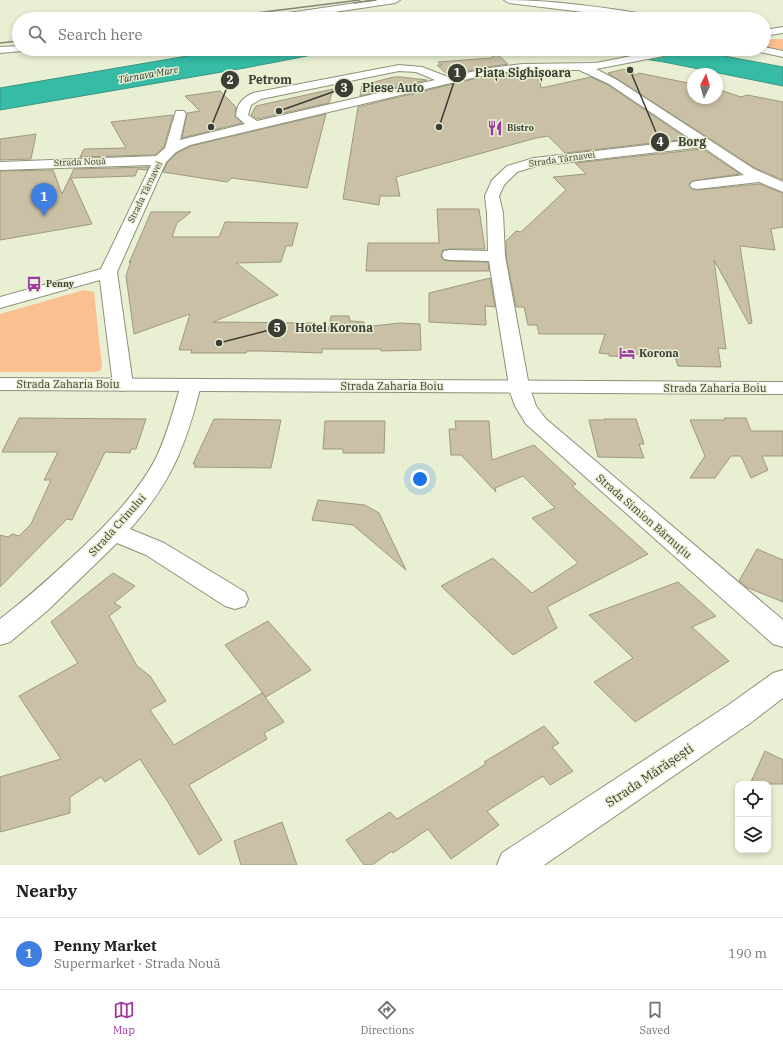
<!DOCTYPE html>
<meta charset="utf-8">
<style>
body{margin:0;font-family:"IBM Plex Serif",serif;background:#f6f6f6;color:#202124}
.controls{position:absolute;right:12px;bottom:12px;display:grid;overflow:hidden;border-radius:8px;box-shadow:0 2px 6px #0003}
.controls button{width:36px;height:36px;display:grid;place-items:center;padding:0;border:0;border-bottom:1px solid #e0e0e0;background:#fff;color:#202124;font:20px sans-serif}
.compass{position:absolute;left:687px;top:68px;width:36px;height:36px;border-radius:50%;background:#fff;box-shadow:0 2px 6px #0003;rotate:5deg}
.you{position:absolute;left:420px;top:479px;width:14px;height:14px;margin:-10px;border:3px solid #fff;border-radius:50%;background:#1a73e8;box-shadow:0 0 0 6px #1a73e833}
.badge{display:grid;place-items:center;width:26px;height:26px;border-radius:50%;background:#9e399e;color:#fff;font-size:13px;font-weight:700}
.pin{position:absolute;translate:-50% -33px;filter:drop-shadow(0 1px 2px #0008)}
.pin::after{content:'';position:absolute;top:21px;width:14px;height:12px;background:inherit;clip-path:polygon(0 0,100% 0,50% 100%)}
.list{margin:0;padding:0;list-style:none}
h2{display:flex;justify-content:space-between;align-items:center;height:52px;margin:0;padding:0 16px;font-size:17px}
h2 small{font-size:13px;font-weight:400;color:#757577}
.list li{display:grid;grid-template-columns:26px 1fr auto;gap:12px;align-items:center;box-sizing:border-box;height:72px;padding:0 16px;border-top:1px solid #e0e0e0}
.list b{display:block;font-size:15px;white-space:nowrap}
.list p{margin:0;font-size:13px;white-space:nowrap;color:#757577}
.list em{font-size:13px;font-style:normal;color:#757577}
.icon{flex:none;width:22px;height:22px;fill:none;stroke:currentColor;stroke-width:2;stroke-linecap:round;stroke-linejoin:round}
.map{position:relative;flex:none;width:783px;height:865px;overflow:hidden}
.search{position:absolute;background:#fff;box-shadow:0 2px 6px #0003;left:12px;right:12px;top:12px;height:44px;display:flex;align-items:center;gap:10px;box-sizing:border-box;padding:0 14px;border-radius:22px;color:#757577;font-size:15px}
.sheet{height:124px;background:#fff}
nav{display:flex;justify-content:space-around;align-items:center;box-sizing:border-box;height:56px;border-top:1px solid #e0e0e0;background:#fff;font-size:11px;color:#757577}
nav a{display:grid;justify-items:center;gap:2px}
nav .on{color:#9e399e}
.map>svg:first-child{display:block}
.green{fill:#fcbf90}
.water{fill:#36bba5;stroke:#389683}
.building{fill:#cac0a6;stroke:#a1977f}
.lines{fill:none;stroke-linecap:round;stroke-linejoin:round}
.minor-casing{stroke:#8c9279;stroke-width:2}
.highway-casing{stroke:#8c9279;stroke-width:2}
.minor{fill:#fff;fill-rule:evenodd}
.highway{fill:#fff;fill-rule:evenodd}
.rail{stroke:#838775;stroke-width:1.5}
.labels{text-anchor:middle;stroke-width:3;stroke-linejoin:round;paint-order:stroke}
.far-poi-label{font-size:9px;font-weight:bold;fill:#3b3e33;stroke:#e8efd3;text-anchor:start}
.far-street-label{font-size:9px;fill:#3b3e33;stroke:#e8efd3}
.far-water-label{font-size:10px;font-style:italic;fill:#1d332e;stroke:#e8efd3}
.poi-label{font-size:11px;font-weight:bold;fill:#3b3e33;stroke:#e8efd3;text-anchor:start}
.street-label{font-size:11px;fill:#3b3e33;stroke:#e8efd3}
.near-street-label{font-size:13px;fill:#3b3e33;stroke:#e8efd3}
.leader{fill:none;stroke:#3b3e33;stroke-width:1.5}
.callout-dot{fill:#3b3e33;stroke:#e8efd3;stroke-width:1.5}
.mark-label{font-size:12px;text-anchor:middle;font-weight:bold;fill:#fff}
.callout-label{font-size:12px;text-anchor:middle;font-weight:bold;fill:#3b3e33;stroke:#e8efd3;stroke-width:3;stroke-linejoin:round;paint-order:stroke}
</style>
<div class="map">
<svg width="783" height="865" viewBox="0 0 783 865">
<rect width="100%" height="100%" fill="#e8efd3"/>
<g class="green">
<polygon points="773,39 783,39 783,54 764,49 764,41"/>
<polygon points="84,290 94,292 102,367 100,371 92,372 0,372 0,314"/>
</g>
<g class="water">
<polygon points="228,49 343,49 245,68 0,110 0,88"/>
<polygon points="580,49 695,49 708,53 783,67 783,86 664,62"/>
</g>
<g class="building">
<polygon points="497,54 508,64 489,67 448,75 437,65 442,65 438,62 491,58"/>
<polygon points="625,69 636,75 639,73 693,84 693,98 717,98 717,89 741,97 747,95 783,102 783,180 755,168 608,73"/>
<polygon points="517,72 520,75 539,75 541,88 591,77 608,85 688,139 565,153 548,136 536,138 396,177 400,196 380,196 379,205 343,199 358,107 489,75"/>
<polygon points="394,77 401,77 427,80 360,96 362,85"/>
<polygon points="333,89 329,103 257,119 251,115 256,106"/>
<polygon points="220,91 236,107 235,116 242,123 182,138 187,113 200,111 185,96"/>
<polygon points="326,114 307,188 232,178 227,182 163,172 167,163 177,153 191,146"/>
<polygon points="173,115 164,147 155,155 80,157 84,149 126,148 111,122"/>
<polygon points="36,134 31,159 0,160 0,139"/>
<polygon points="703,149 740,174 692,181 689,184 692,189 697,190 759,184 783,193 783,227 771,229 775,250 740,246 752,323 749,324 714,260 726,349 718,348 721,367 678,366 674,354 632,354 633,357 609,356 609,354 599,353 605,334 539,334 537,325 528,325 524,307 516,307 506,256 506,241 516,231 521,232 566,190 553,177 586,174 575,163"/>
<polygon points="149,167 147,170 138,169 135,176 71,178 92,224 0,240 0,171 53,170 62,194 74,169"/>
<polygon points="437,209 479,209 485,249 450,249 443,250 441,256 444,260 450,261 488,262 489,271 366,271 368,243 439,243"/>
<polygon points="151,212 191,212 177,223 172,237 219,237 225,222 298,223 292,246 286,246 281,262 236,263 278,295 213,322 315,323 328,332 331,316 349,316 350,321 364,322 364,327 400,323 420,324 421,350 381,351 381,349 322,349 322,353 264,351 247,351 246,353 191,353 192,350 179,350 190,314 134,334 126,276 131,261 129,263"/>
<polygon points="490,278 495,307 485,306 486,325 429,322 429,293"/>
<polygon points="19,418 146,419 136,449 131,449 130,453 105,452 72,520 67,519 0,587 0,535 8,537 12,534 19,536 31,524 51,480 44,480 58,452 2,452"/>
<polygon points="724,418 746,418 751,431 783,431 783,456 762,456 768,470 751,478 741,456 731,456 715,478 690,478 705,456 690,420 725,420"/>
<polygon points="214,419 281,420 271,468 194,467 196,464 193,464"/>
<polygon points="604,419 636,419 644,444 639,444 644,458 598,457 589,420 605,420"/>
<polygon points="325,421 385,421 384,453 343,453 343,449 323,449"/>
<polygon points="455,421 489,421 492,460 534,445 576,484 572,486 648,554 547,607 557,628 513,655 441,586 493,558 532,593 578,563 532,518 555,508 523,476 495,488 496,492 461,455 451,455 449,429 456,429"/>
<polygon points="318,500 365,505 379,513 406,570 353,525 312,520"/>
<polygon points="757,549 783,560 783,602 746,587 739,581"/>
<polygon points="113,573 135,586 114,603 121,607 109,616 137,666 150,676 166,701 150,710 174,745 262,693 284,722 264,733 267,739 189,785 222,840 199,855 168,802 140,759 105,782 101,777 70,797 70,813 0,832 0,777 61,759 19,696 78,663 51,622"/>
<polygon points="678,582 716,616 692,627 729,661 635,722 594,682 633,658 589,615"/>
<polygon points="268,621 311,670 266,697 225,645"/>
<polygon points="544,726 559,743 552,747 573,771 550,785 543,776 487,811 499,825 451,859 428,829 393,853 392,851 372,865 364,865 346,840 390,812 397,819 486,764 484,762"/>
<polygon points="765,751 783,760 783,784 750,784"/>
<polygon points="282,822 297,865 241,865 234,841"/>
</g>
<g class="lines">
<defs>
<g id="minor">
<polygon points="376,0 400,0 395,3 287,19 263,19 268,16"/>
<path d="M504,0C555,0 607,8 657,16L662,19H640L509,3Z"/>
<polygon points="783,27 783,33 764,36 764,30"/>
<polygon points="19,46 19,49 24,49 23,51 0,53 0,47"/>
<polygon points="764,47 783,51 783,57 755,51 754,49 764,49"/>
<path d="M667,49H689L684,52L596,69L617,80L754,169L783,182V192L759,182L697,189L692,188L690,185L692,182L697,181L744,175L703,147L536,166L517,172L504,185L499,196L503,213L505,256L529,386L536,406L546,419L783,620V647L773,644L526,424L515,406L510,392L489,261L450,260L444,259L442,255L444,251L450,250L488,251L487,213L485,196L492,180L507,166L534,158L692,140L609,84L579,70H523L489,74L190,145L176,152L166,162L117,272L133,385L130,389L123,391L116,389L113,385L100,280L0,308V297L101,269L151,165L0,170V162L156,156L165,148L176,111H184L186,114L180,140L245,124L236,116C237,104 242,98 253,93L399,65L422,67L448,77L489,68L523,64L596,63ZM399,71L416,72L435,80L257,121L248,115L251,105L261,99Z"/>
<path d="M191,379L198,381L201,385C186,445 172,482 130,529L164,543L245,592L248,599L245,606L235,609L225,606L146,555L117,543L47,611L10,642L0,645V619C29,597 56,572 83,547C110,521 137,493 155,460C167,436 173,410 181,385L184,381Z"/>
<polygon points="783,670 783,698 749,724 544,865 497,865 502,853 727,706 773,673"/>
</g>
<polygon id="highway" points="0,378 783,382 783,394 0,390"/>
</defs>
<use href="#minor" class="minor-casing"/>
<use href="#highway" class="highway-casing"/>
<use href="#minor" class="minor"/>
<use href="#highway" class="highway"/>
<g class="rail">
<polyline points="354,3 376,0"/>
<polyline points="208,19 360,0"/>
<polyline points="0,43 19,41"/>
</g>
</g>
<defs>
<symbol id="restaurant-bare" viewBox="-9 -9 18 18"><path d="M-5-6h1v4h1v-4h1v4h1v-4h1v5L-1.5 .5V6h-2V.5L-5-1ZM5-6V6H3V1.5H1.5Q1.5-4 5-6Z" fill="#9e399e" stroke="#e8efd3" stroke-width="2.5" paint-order="stroke"/></symbol>
<symbol id="bus-bare" viewBox="-9 -9 18 18"><path d="M-5-6H5V4H4V6H2V4H-2V6H-4V4H-5ZM-3.5-4V0h7V-4ZM-3.5 1.2v1.5H-2V1.2ZM2 1.2v1.5H3.5V1.2Z" fill="#9e399e" stroke="#e8efd3" stroke-width="2.5" paint-order="stroke"/></symbol>
<symbol id="hotel-bare" viewBox="-9 -9 18 18"><path d="M-6-4.5h1.5V1H6V5H4.5V3h-9V5H-6ZM-4 0a1.8 1.8 0 1 1 3.6 0ZM.5 0V-2.5h3Q6-2.5 6 0Z" fill="#9e399e" stroke="#e8efd3" stroke-width="2.5" paint-order="stroke"/></symbol>
</defs>
<g fill-rule="evenodd">
<use href="#restaurant-bare" x="484" y="117" width="22" height="22"/>
<use href="#bus-bare" x="23" y="273" width="22" height="22"/>
<use href="#hotel-bare" x="616" y="342" width="22" height="22"/>
</g>
<g class="labels">
<g class="far-poi-label">
<text x="507" y="131">Bistro</text>
<text x="46" y="287">Penny</text>
</g>
<g class="far-street-label">
<text transform="translate(562 159) rotate(-8)" y="3">Strada Târnavei</text>
<text transform="translate(80 162) rotate(-2)" y="3">Strada Nouă</text>
<text transform="translate(145 192) rotate(-64)" y="3">Strada Târnavei</text>
</g>
<g class="far-water-label">
<text transform="translate(148 74) rotate(-10)" y="4">Târnava Mare</text>
</g>
<g class="poi-label">
<text x="639" y="357">Korona</text>
</g>
<g class="street-label">
<text x="68" y="388">Strada Zaharia Boiu</text>
<text x="392" y="390">Strada Zaharia Boiu</text>
<text x="715" y="392">Strada Zaharia Boiu</text>
<text transform="translate(644 516) rotate(41)" y="4">Strada Simion Bărnuțiu</text>
<text transform="translate(117 525) rotate(-48)" y="4">Strada Crinului</text>
</g>
<g class="near-street-label">
<text transform="translate(649 775) rotate(-34)" y="5">Strada Mărășești</text>
</g>
</g>
<path class="leader" d="M439 127L457 73M211 127L230 80M279 111L344 88M630 70L660 142M219 343L277 328"/>
<g class="callout-dot">
<circle cx="439" cy="127" r="4"/>
<circle cx="211" cy="127" r="4"/>
<circle cx="279" cy="111" r="4"/>
<circle cx="630" cy="70" r="4"/>
<circle cx="219" cy="343" r="4"/>
<circle cx="457" cy="73" r="10"/>
<circle cx="230" cy="80" r="10"/>
<circle cx="344" cy="88" r="10"/>
<circle cx="660" cy="142" r="10"/>
<circle cx="277" cy="328" r="10"/>
</g>
<g class="mark-label">
<text x="457" y="77">1</text>
<text x="230" y="84">2</text>
<text x="344" y="92">3</text>
<text x="660" y="146">4</text>
<text x="277" y="332">5</text>
</g>
<g class="callout-label">
<text x="523" y="77">Piața Sighișoara</text>
<text x="270" y="84">Petrom</text>
<text x="393" y="92">Piese Auto</text>
<text x="692" y="146">Borg</text>
<text x="334" y="332">Hotel Korona</text>
</g>
</svg>
<div class="controls">
<button><svg class="icon" aria-label="locate" viewBox="0 0 24 24"><circle cx="12" cy="12" r="6"/><path d="M12 2v4M12 18v4M2 12h4M18 12h4"/></svg></button>
<button><svg class="icon" aria-label="layers" viewBox="0 0 24 24"><path d="M12 4l9 5-9 5-9-5zM3 14l9 5 9-5"/></svg></button>
</div>
<svg class="compass" viewBox="-18 -18 36 36"><path d="M0-13l5 13h-10z" fill="#e53935"/><path d="M0 13l5-13h-10z" fill="#757577"/></svg>
<div class="you"></div>
<div class="pin badge" style="left:44px;top:216px;background:#3f7fe0">1</div>
<div class="search"><svg class="icon" aria-label="search" viewBox="0 0 24 24"><circle cx="10" cy="10" r="6"/><path d="M15 15l6 6"/></svg>Search here</div>
</div>
<section class="sheet">
<h2>Nearby<small></small></h2>
<ul class="list">
<li><span class="badge" style="background:#3f7fe0">1</span><div><b>Penny Market</b><p>Supermarket · Strada Nouă</p></div><em>190 m</em></li>
</ul>
</section>
<nav>
<a class="on"><svg class="icon" aria-label="map" viewBox="0 0 24 24"><path d="M3 6l6-2 6 2 6-2v14l-6 2-6-2-6 2zM9 4v14M15 6v14"/></svg>Map</a>
<a><svg class="icon" aria-label="directions" viewBox="0 0 24 24"><path d="M12 3l9 9-9 9-9-9zM9 14v-3h6M13 9l2 2-2 2"/></svg>Directions</a>
<a><svg class="icon" aria-label="saved" viewBox="0 0 24 24"><path d="M7 4h10v16l-5-4-5 4z"/></svg>Saved</a>
</nav>
